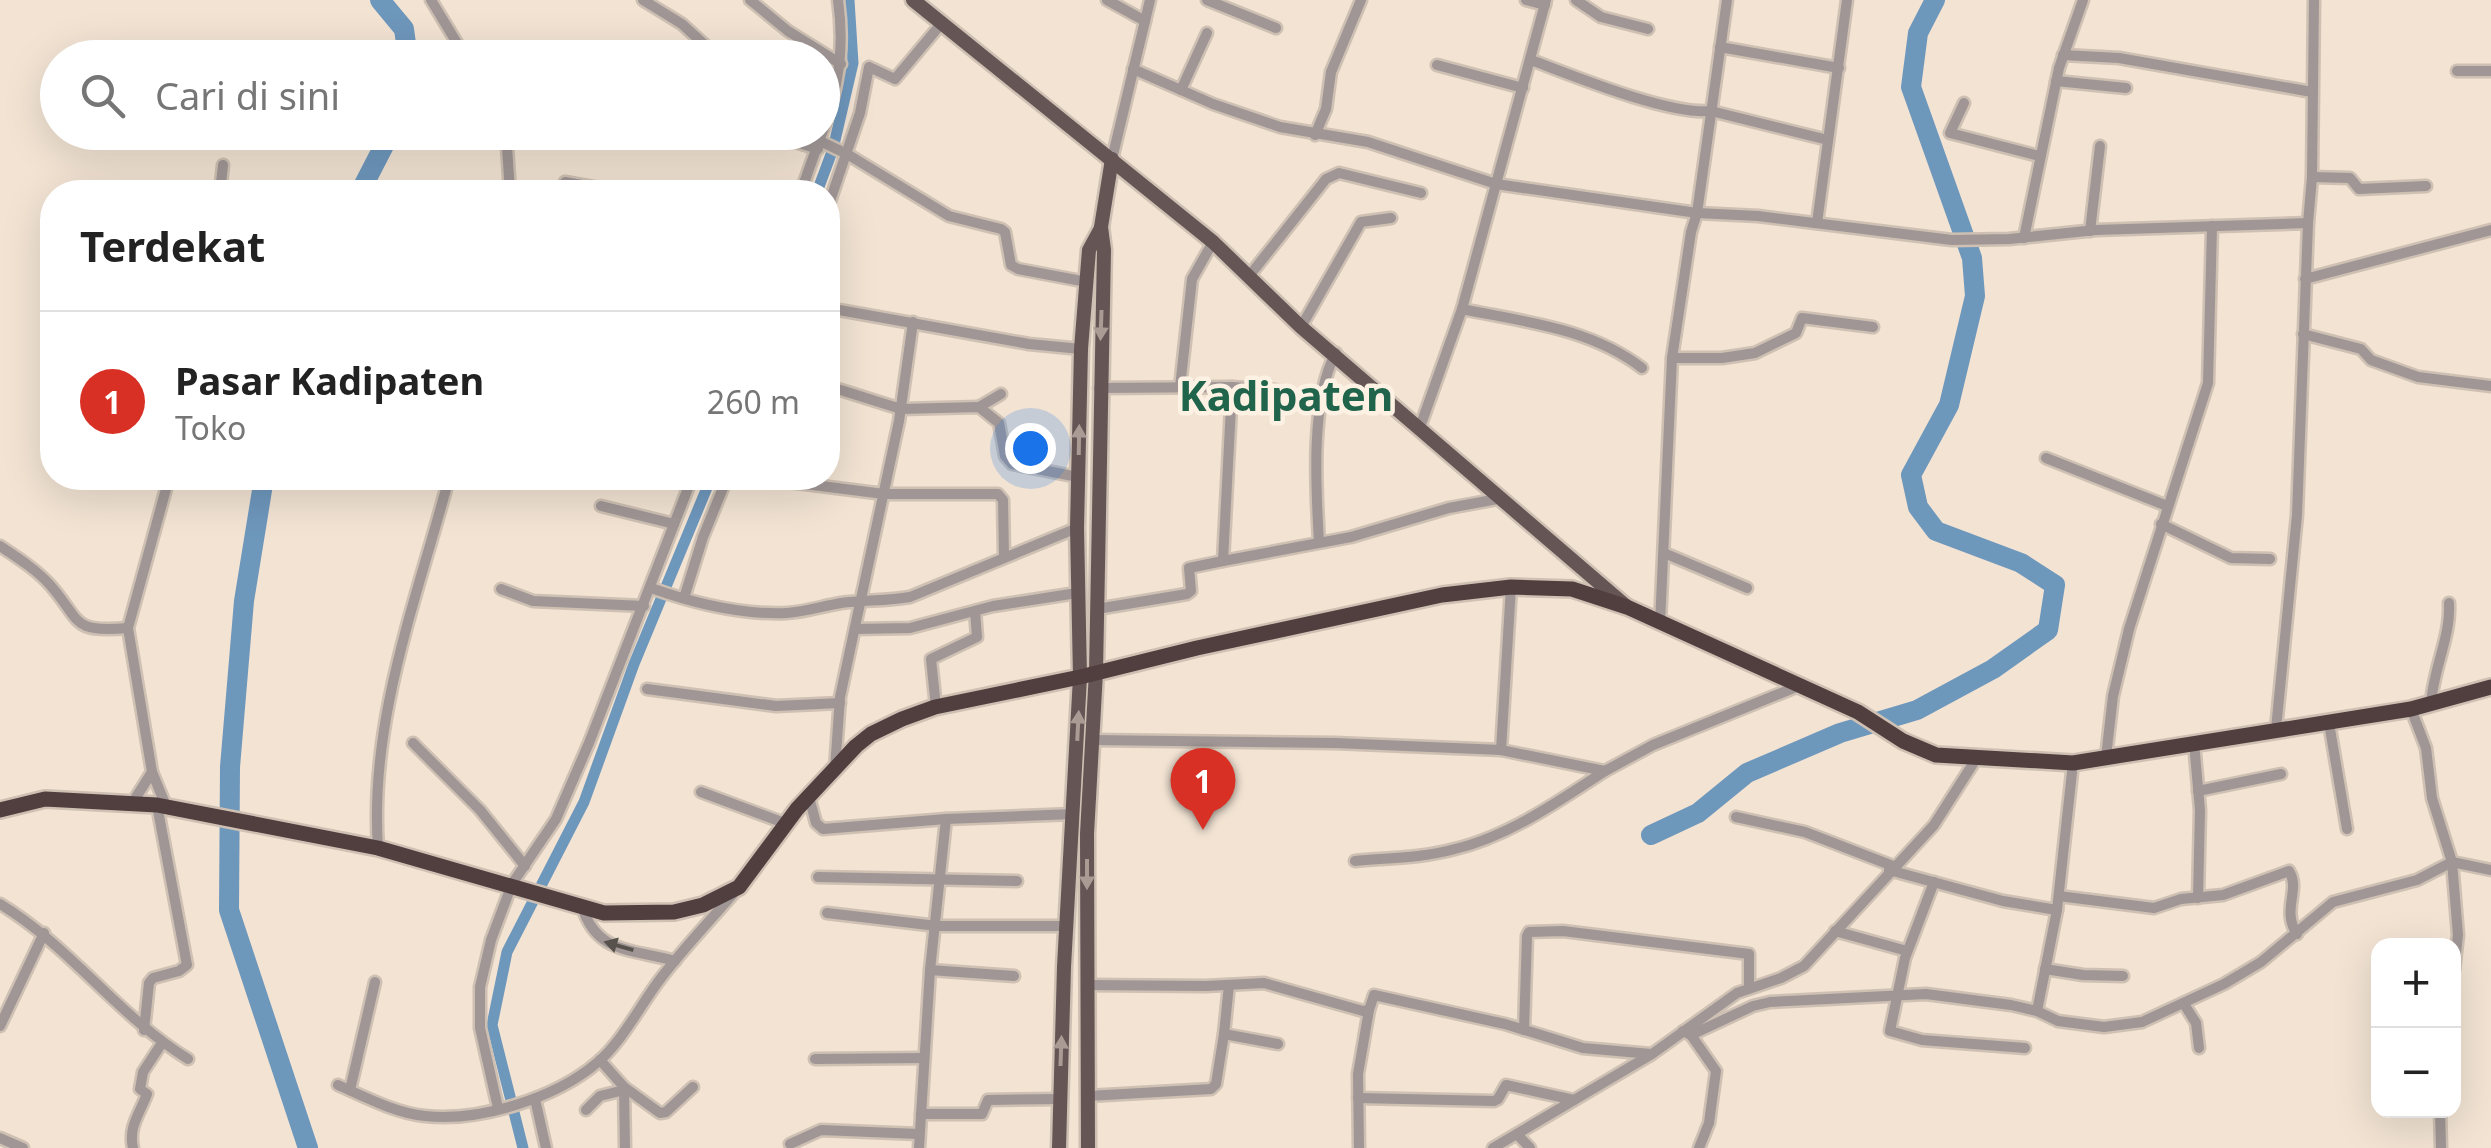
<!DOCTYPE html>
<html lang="id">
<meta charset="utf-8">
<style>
body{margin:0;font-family:"Noto Sans",sans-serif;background:#f6f6f6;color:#222}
.controls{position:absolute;right:30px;bottom:30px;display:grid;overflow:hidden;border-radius:20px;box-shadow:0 10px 40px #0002}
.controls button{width:90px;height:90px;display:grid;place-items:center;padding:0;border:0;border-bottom:2px solid #e0e0e0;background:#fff;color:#222;font:50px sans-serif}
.you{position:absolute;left:1030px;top:448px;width:35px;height:35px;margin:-25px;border:8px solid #fff;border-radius:50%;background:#1a73e8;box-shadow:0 0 0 15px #1a73e833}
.badge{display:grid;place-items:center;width:65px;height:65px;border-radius:50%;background:#d93025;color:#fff;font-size:32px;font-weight:700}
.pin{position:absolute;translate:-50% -82px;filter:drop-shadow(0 2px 5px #0008)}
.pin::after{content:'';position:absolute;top:52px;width:35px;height:30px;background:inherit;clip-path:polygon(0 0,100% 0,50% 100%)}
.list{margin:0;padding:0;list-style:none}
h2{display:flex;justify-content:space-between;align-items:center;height:130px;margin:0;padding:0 40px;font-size:42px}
h2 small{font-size:32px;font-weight:400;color:#767676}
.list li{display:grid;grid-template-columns:65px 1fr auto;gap:30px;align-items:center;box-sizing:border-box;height:180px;padding:0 40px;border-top:2px solid #e0e0e0}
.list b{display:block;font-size:38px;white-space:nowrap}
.list p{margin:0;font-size:32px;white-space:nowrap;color:#767676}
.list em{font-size:32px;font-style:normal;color:#767676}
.icon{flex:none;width:55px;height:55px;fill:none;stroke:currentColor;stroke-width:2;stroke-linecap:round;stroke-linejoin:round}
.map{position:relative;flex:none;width:2491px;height:1148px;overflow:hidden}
.search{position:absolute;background:#fff;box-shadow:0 10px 40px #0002;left:40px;top:40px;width:800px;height:110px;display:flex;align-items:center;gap:25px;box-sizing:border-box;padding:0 35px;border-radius:55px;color:#767676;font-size:38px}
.panel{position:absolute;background:#fff;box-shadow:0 10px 40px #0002;left:40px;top:180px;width:800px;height:310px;border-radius:40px}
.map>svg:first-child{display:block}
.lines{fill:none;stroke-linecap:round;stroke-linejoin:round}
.canal{stroke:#6e97bc;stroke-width:11}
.river{stroke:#6e97bc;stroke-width:20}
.minor-casing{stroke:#cec1b3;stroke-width:15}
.major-casing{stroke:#cec1b3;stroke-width:19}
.highway-casing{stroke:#cec1b3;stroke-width:20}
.minor{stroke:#a09696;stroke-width:10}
.major{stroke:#655;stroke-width:14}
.highway{stroke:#513e3f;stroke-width:15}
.oneway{fill:#aa9b95}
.oneway2{fill:#58524c}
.labels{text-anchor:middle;stroke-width:9;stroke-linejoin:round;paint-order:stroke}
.district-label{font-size:42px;font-weight:bold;fill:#1f644b;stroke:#fdf1e4}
</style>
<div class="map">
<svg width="2491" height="1148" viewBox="0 0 2491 1148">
<rect width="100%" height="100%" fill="#f2e3d3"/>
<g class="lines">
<g class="canal">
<polyline points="817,192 833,149 853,63 849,0"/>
<polyline points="523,1148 492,1025 507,952 584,802 634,664 711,478"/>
</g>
<g class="river">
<polyline points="380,0 404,29 408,58"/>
<polyline points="360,192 391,132"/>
<polyline points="264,478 244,601 230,767 229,910 308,1148"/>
<polyline points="1651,835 1698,813 1747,773 1840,733 1917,710 1993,669 2048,630 2055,585 2021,563 1936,531 1918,507 1911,475 1949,405 1975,296 1972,258 1911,87 1918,33 1935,0"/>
</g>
<defs>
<g id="minor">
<polyline points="431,0 466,58"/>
<polyline points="643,0 682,24 719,58"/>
<polyline points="750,0 788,31 841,64"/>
<polyline points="1107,0 1145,21"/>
<polyline points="1207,0 1276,28"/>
<polyline points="1526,0 1545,5"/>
<polyline points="1576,0 1601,17 1648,29"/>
<polyline points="1720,47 1839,68"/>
<polyline points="2063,55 2119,58 2312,92"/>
<path d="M1531,60C1574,76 1668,115 1711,111L1828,140"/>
<polyline points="1437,65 1523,88"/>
<polyline points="1133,69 1213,104 1280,127 1368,142 1496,184 1697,213 1758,216 1952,240 2009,239 2096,230 2308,223 2297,515 2276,729"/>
<polyline points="2457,71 2491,71"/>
<polyline points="2056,81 2126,88"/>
<polyline points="1181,90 1207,33"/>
<polyline points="1964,103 1950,133 2039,156"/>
<polyline points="506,132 510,192"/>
<polyline points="783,132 793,141 818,149"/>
<polyline points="1315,135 1326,109 1331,72 1361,0"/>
<polyline points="822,142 847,154 949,216 1001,229 1005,232 1011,265 1018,269 1087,282"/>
<polyline points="1112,159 1150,0"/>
<polyline points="2312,177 2350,178 2359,189 2426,186"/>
<polyline points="565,182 621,192"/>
<polyline points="220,192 223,165"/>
<path d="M801,192C825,121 849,78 838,0"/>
<polyline points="828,207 860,113 869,67 895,79 941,24"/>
<polyline points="1817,223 1847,0"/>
<polyline points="2308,223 2312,177 2314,0"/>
<polyline points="2090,231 2100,146"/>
<polyline points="2024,238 2059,68 2083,0"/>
<polyline points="1250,275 1326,179 1339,173 1421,193"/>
<polyline points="2305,279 2491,230"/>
<polyline points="828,308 1029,344 1081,349"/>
<path d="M1462,309C1525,322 1590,328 1642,368"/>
<polyline points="1301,327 1361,222 1391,218"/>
<polyline points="2303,334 2361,349 2371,360 2418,377 2491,386"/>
<polyline points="1672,358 1722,358 1755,353 1796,333 1802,318 1873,327"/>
<polyline points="828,386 901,409 979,407 999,423 1005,456 1012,464 1078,477"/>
<polyline points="1180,387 1192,279 1213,242"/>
<polyline points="1232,387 1276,390"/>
<polyline points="1099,388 1232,387 1223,561 1351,537 1449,508 1503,498"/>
<polyline points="979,407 1001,394"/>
<polyline points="1420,427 1462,309 1546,0"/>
<polyline points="2046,458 2167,506"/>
<polyline points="784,478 789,482 884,494 998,494 1003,500 1004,556"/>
<polyline points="601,506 674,524"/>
<polyline points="2161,524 2231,558 2270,559"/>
<path d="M1319,542C1316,490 1310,399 1336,353"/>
<path d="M0,546C18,558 37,570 51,586C82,622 71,633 128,628"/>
<polyline points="1664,553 1747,588"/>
<path d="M651,588C693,603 742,615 787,613C805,612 823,606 841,603C864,600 887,601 910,597L1077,528"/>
<polyline points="501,589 533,601 644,606"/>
<polyline points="684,598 703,537 727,478"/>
<polyline points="1097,609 1187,594 1191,591 1189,568 1223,561"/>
<polyline points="1660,624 1672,358 1691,232 1697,213 1727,0"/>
<polyline points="855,629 910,628 993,606 1077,593"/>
<polyline points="647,689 776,706 840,703"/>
<path d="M2431,704C2433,669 2451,637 2449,603"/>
<polyline points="936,707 931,659 977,637 975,611"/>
<polyline points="2411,709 2426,748 2432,798 2452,862 2458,935 2454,970"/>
<polyline points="2329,723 2347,829"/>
<polyline points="1092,740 1335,743 1501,750 1605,771 1653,745 1796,687"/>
<polyline points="413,743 480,810 525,866"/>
<polyline points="2194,743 2200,810 2198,898"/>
<polyline points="1501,750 1511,587"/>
<polyline points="2106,757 2113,696 2129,629 2208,383 2212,226"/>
<polyline points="835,769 840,697 899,421 913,322"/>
<polyline points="2198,791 2281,774"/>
<polyline points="701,792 787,824"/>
<polyline points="809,797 816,823 823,829 946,819 1074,814"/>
<polyline points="133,802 152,772"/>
<polyline points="166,806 152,772 128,628 169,478"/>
<polyline points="1736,817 1805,832 1893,866"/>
<path d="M378,848C369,720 417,599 449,478"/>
<path d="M1355,861C1388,858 1422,858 1455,849C1509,836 1559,801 1605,771"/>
<polyline points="1889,870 2003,901 2057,910"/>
<polyline points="818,877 1017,881"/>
<polyline points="1934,882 1905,958 1890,1031 1922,1040 2025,1048"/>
<path d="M2059,896L2154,908L2181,899L2223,895L2289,871C2301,890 2281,910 2297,934"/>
<path d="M0,904C71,947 118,1016 188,1059"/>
<path d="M582,906C596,954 633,949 675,961"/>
<polyline points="827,913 937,926 1067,926"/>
<polyline points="1835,931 1907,951"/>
<polyline points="2045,969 2083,975 2123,976"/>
<polyline points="930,970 1014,976"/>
<polyline points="1088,985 1206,986 1264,983 1363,1011 1369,1010 1374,995 1505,1024 1583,1048 1651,1054"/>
<polyline points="2184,1004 2196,1023 2199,1048"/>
<polyline points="2037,1011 2057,910 2073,763"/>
<polyline points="0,1026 44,933"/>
<polyline points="144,1030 149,983 153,978 179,971 187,965 157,805"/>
<polyline points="1524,1030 1527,936 1529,932 1563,931 1749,954 1749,987"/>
<polyline points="1683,1031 1691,1035 1753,1006 1770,1002 1926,994 2011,1005 2037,1011 2058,1021 2104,1027 2142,1022 2224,984 2261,962 2333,902 2417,880 2452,862 2491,870"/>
<polyline points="1224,1034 1229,985"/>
<polyline points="1691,1035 1716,1071 1709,1123 1699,1148"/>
<polyline points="815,1059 924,1058"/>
<polyline points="600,1060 624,1087 625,1148"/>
<path d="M338,1085C365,1097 395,1113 425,1116C480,1122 556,1098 598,1062C622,1041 639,1008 658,982C681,951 708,923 733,894"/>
<polyline points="624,1087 660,1113 666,1112 693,1087"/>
<polyline points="350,1090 375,982"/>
<polyline points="1088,1096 1211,1089 1216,1084 1224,1034 1278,1044"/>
<polyline points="1358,1098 1494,1101 1498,1099 1506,1085 1574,1100"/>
<polyline points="535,1099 546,1148"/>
<polyline points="498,1108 480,1028 480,987 491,940 512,884 556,819 589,743 692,478"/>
<polyline points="586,1110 600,1096 624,1090"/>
<polyline points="2440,1110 2441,1148"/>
<polyline points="921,1114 982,1114 988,1100 1059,1099"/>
<polyline points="1517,1134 1530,1148"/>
<polyline points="0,1138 23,1148"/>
<polyline points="790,1144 821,1130 919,1134"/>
<path d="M133,1148C128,1127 140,1113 147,1094L140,1089L143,1072L162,1043"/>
<polyline points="919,1148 930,970 946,819"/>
<polyline points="1359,1148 1358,1074 1369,1010"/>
<polyline points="1493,1148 1652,1054 1737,993 1781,978 1804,966 1934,825 1978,756"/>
</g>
<g id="major">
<polyline points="913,0 1213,242 1301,327 1626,606"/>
<polyline points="1059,1148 1064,967 1080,677 1077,528 1081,349 1089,250 1101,228"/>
<polyline points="1088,1148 1087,834 1096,672 1104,250 1101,227 1112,159"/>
</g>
<polyline id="highway" points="0,810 45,799 157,805 378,848 604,913 674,912 703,905 739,887 797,809 856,746 871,734 902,719 935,707 1080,677 1197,648 1442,595 1511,587 1572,589 1627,607 1858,712 1903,741 1936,755 2073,763 2411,709 2491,687"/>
</defs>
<use href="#minor" class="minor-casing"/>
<use href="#major" class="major-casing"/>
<use href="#highway" class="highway-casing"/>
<use href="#minor" class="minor"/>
<use href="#major" class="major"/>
<use href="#highway" class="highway"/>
</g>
<defs><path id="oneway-solid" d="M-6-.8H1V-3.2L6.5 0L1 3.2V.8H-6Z" transform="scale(2.5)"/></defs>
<g class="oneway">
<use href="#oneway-solid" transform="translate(1101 325) rotate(92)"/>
<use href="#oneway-solid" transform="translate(1079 440) rotate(-89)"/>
<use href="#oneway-solid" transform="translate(1078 726) rotate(-87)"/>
<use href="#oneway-solid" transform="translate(1087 874) rotate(90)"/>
<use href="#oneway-solid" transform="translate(1061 1051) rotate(-88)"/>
</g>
<use class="oneway2" href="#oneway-solid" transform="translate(619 946) rotate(-164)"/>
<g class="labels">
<g class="district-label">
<text x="1286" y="411">Kadipaten</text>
</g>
</g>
</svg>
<div class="controls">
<button>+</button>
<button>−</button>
</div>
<div class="you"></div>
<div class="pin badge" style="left:1203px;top:830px">1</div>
<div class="search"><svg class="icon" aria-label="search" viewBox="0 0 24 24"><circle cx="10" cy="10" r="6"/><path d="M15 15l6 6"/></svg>Cari di sini</div>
<section class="panel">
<h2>Terdekat<small></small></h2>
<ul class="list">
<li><span class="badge">1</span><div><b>Pasar Kadipaten</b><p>Toko</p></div><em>260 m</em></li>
</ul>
</section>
</div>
